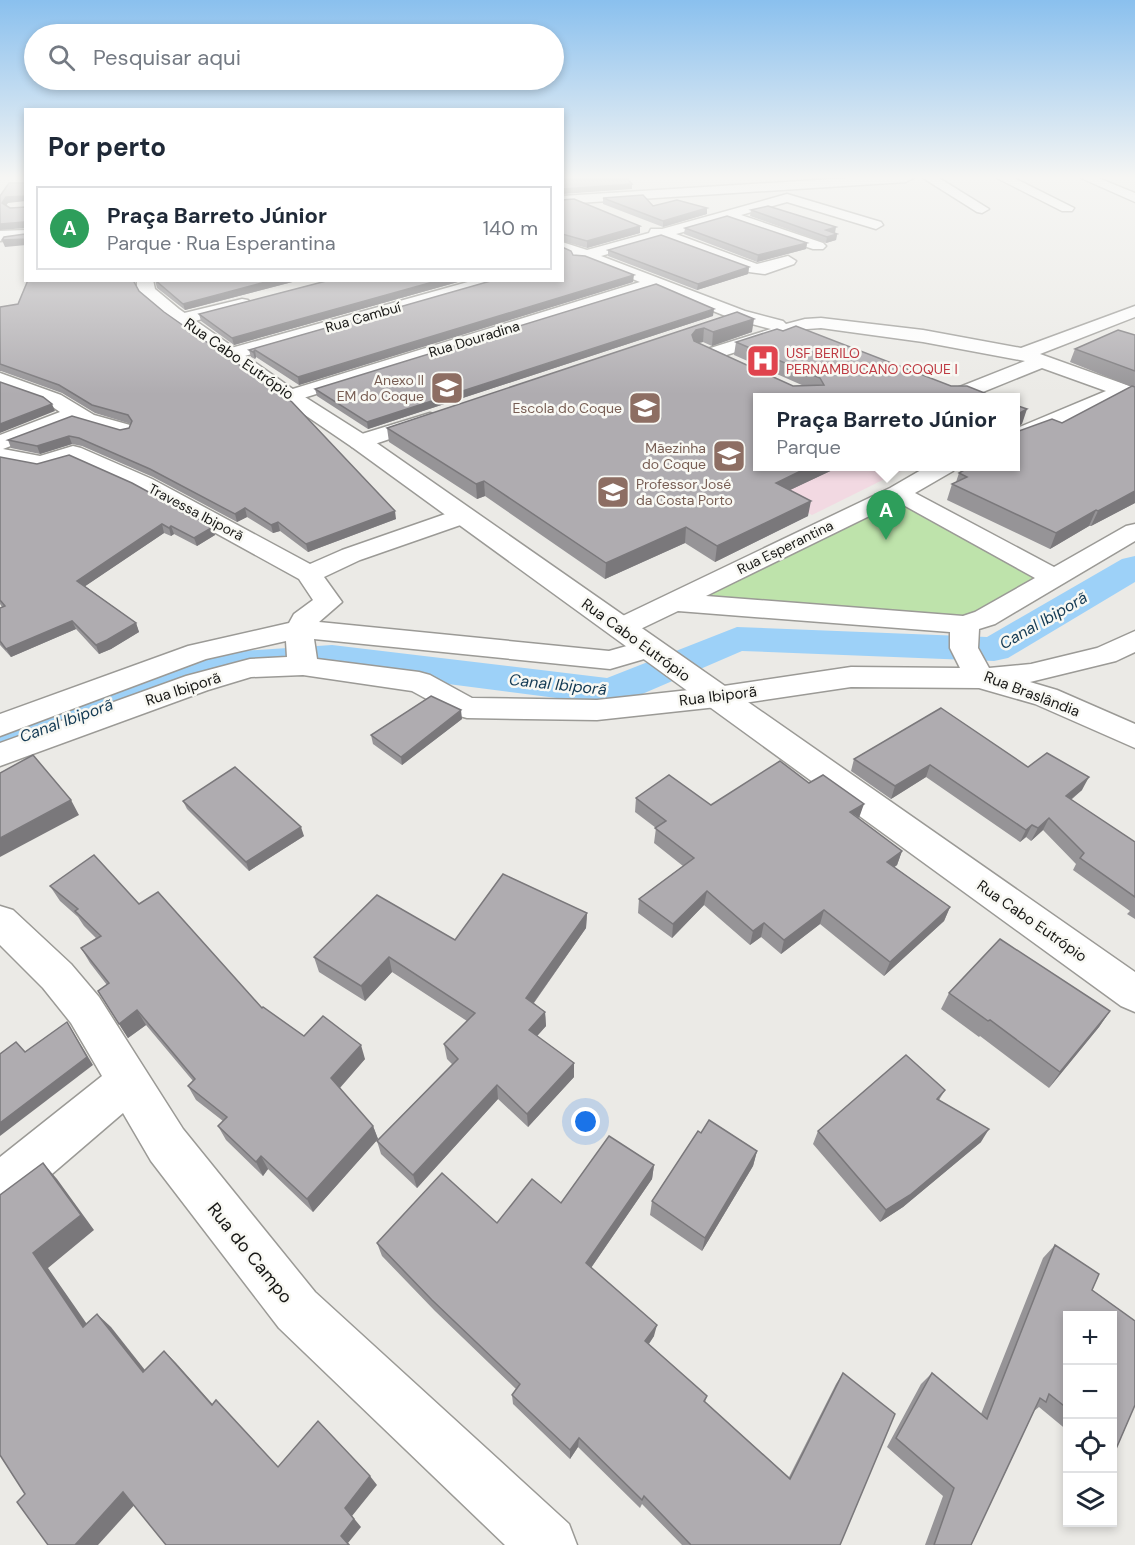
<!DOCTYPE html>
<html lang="pt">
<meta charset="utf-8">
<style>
body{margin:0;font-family:"DM Sans",sans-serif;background:#f6f6f7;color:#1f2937}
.controls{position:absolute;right:18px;bottom:18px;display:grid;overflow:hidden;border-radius:0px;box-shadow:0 3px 9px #0003}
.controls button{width:54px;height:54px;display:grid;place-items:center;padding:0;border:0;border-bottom:2px solid #e0e1e3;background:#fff;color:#1f2937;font:30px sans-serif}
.you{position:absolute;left:586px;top:1122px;width:21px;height:21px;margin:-15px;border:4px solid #fff;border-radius:50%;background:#1a73e8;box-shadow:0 0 0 9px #1a73e833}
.badge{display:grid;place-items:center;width:39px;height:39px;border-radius:50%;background:#111827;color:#fff;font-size:20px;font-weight:700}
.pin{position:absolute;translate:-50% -50px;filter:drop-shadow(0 2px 3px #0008)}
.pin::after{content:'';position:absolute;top:32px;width:21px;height:18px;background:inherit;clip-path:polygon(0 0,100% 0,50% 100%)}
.popup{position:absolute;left:753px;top:393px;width:267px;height:78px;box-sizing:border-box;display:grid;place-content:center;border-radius:0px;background:#fff;filter:drop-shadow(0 2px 4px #0005);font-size:20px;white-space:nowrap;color:#747a83}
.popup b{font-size:22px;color:#1f2937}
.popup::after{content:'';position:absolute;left:50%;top:100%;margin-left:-12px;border:12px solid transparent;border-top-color:#fff}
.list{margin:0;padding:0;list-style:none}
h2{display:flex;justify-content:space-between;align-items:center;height:78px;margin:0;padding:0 24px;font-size:26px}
h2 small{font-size:20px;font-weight:400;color:#747a83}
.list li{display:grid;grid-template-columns:39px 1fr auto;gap:18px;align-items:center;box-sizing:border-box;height:84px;margin:0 12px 12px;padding:0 12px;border:2px solid #e0e1e3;border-radius:0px}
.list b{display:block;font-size:22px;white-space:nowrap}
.list p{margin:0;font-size:20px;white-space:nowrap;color:#747a83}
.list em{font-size:20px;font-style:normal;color:#747a83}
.icon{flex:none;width:33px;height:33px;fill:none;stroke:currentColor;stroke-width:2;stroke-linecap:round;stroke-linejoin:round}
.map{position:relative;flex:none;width:1135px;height:1545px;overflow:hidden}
.search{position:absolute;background:#fff;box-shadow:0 3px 9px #0003;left:24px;top:24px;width:540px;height:66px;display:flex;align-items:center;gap:15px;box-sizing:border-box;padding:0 21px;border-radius:33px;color:#747a83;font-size:22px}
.panel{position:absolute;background:#fff;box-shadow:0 3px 9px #0003;left:24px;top:108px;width:540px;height:174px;border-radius:0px}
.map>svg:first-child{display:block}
.education{fill:#f2d9e2}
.green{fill:#bee3ab}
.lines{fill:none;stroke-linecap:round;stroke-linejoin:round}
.canal{fill:#9dd1f8;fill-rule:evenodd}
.street-casing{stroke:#9b9a96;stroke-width:3}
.secondary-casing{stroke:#9b9a96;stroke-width:3}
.street{fill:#fff;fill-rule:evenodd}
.secondary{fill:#fff;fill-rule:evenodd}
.wall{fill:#969497}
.shaded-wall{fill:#7a787b}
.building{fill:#afacb0;stroke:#7a787b;stroke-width:1.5}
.labels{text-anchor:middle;stroke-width:5;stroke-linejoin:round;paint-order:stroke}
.far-street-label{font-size:14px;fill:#181816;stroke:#f8f8f3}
.far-health-label{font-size:14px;fill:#be3a42;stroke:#f8f8f3;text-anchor:start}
.far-education-label{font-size:14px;fill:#785e54;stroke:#f8f8f3;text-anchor:end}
.street-label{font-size:15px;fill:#181816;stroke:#f8f8f3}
.water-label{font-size:16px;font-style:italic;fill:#133a54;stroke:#f8f8f3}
.near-street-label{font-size:18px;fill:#181816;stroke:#f8f8f3}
</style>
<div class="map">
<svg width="1135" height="1545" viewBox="0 0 1135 1545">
<rect width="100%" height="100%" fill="#ebeae6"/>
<polygon class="education" points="681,446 757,466 909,467 812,515"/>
<polygon class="green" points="889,494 1061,586 973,620 687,596"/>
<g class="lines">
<polygon class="canal" points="1135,556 1135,582 1008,658 994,661 742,651 626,701 611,705 332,669 217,678 0,760 0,729 211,653 332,645 607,678 737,627 987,637 1122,559"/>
<defs>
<g id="street">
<polygon points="849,178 913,178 906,182 562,204 562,196"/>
<polygon points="923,178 939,178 989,209 982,213 977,212"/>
<polygon points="997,178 1014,178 1074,208 1072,211 1062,211"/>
<polygon points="1081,178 1098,178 1135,193 1135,202"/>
<polygon points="787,194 881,222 883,225 876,229 787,202 741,215 823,243 826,246 823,249 813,249 726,220 676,234 757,264 788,256 796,261 794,264 765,274 749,272 660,239 601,256 745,311 783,321 786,324 805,319 821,318 923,330 1021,348 1135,306 1135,317 1040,354 1135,388 1135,401 1125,398 1015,444 1015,429 1106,391 1042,368 968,398 951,398 949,394 952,390 1025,361 923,342 821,328 807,329 711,360 704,358 702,354 704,350 771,329 733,319 656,288 297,400 283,400 280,396 283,392 640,282 585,260 574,260 573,256 562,252 562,242 587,250 649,233 651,229 662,229"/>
<polygon points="26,230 26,239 0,241 0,231"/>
<polygon points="475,280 503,280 501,283 238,358 224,358 222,354 224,350"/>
<polygon points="242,299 248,300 251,304 248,308 182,324 176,323 173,319 176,315"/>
<path d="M0,373L61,395L94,415L130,425L133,430L130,435L122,436L75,421L3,449L40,456L73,446L81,448L152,479L310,564L342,550L454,511L463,509L472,511L475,516L472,521L360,560L324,577L342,602L319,622L609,651L648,640L658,643L662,649L658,655L610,669L314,639L317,659L419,672L430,675L472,698L597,700L717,687L851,667L960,668L950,648V632L678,611L630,634L620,636L610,634L606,628L610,622L890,488L928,466H956L953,471L915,493L1054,567L1126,526L1135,524V541L995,624L979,629L978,648L989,668L1031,664L1097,648L1135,631V652L1116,661L1030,682L1057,690L1135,724V748L1035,704L979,688L851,687L717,707L597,720L467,718L456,715L412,691L303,675L251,677L208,690L0,766V743L186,676L250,659L287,657L286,641L206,659L0,736V714L188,646L289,623L294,614L313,600L299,579L136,489L72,461L41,470L0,462V435L60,412L47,403L0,386ZM898,502L1035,578L975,612L963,616L706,596Z"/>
<polygon points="430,413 437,415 441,419 437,423 360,449 352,447 349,442 352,437"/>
<polygon points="0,906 13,910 71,964 99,997 183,1129 315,1292 569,1524 577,1545 505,1545 279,1328 151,1161 123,1113 17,1204 0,1210 0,1157 102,1076 71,1023 43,988 0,945"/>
</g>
<polygon id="secondary" points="137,280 153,280 155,289 179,309 297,392 368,437 1135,972 1135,1012 1121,1006 352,447 283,400 167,317 143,297 137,287"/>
</defs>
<use href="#street" class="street-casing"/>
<use href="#secondary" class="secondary-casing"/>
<use href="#street" class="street"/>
<use href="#secondary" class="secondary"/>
</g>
<g class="wall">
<polygon points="603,198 653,206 707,208 707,214 663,227 603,204"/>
<polygon points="562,200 640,233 587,248 562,241"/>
<polygon points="751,210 837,234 836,240 826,243 750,216"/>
<polygon points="685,228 807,243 806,249 757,262 684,234"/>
<polygon points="608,250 749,267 748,274 697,290 608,256"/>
<polygon points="573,255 633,282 299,385 256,357 255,359 251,357 249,350 494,280"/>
<polygon points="155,280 300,280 185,310 157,288"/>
<polygon points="330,280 465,280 234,345 201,321 199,314"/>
<polygon points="135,285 139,291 396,519 308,552 280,531 273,533 247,517 237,522 153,477 82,446 72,444 40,454 11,448 8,440 120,430 129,428 131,424 95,413 62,393 1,371 0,371 0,307"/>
<polygon points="737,312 752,332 712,346 703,342 698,343 793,386 804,386 734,355 736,342 783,331 951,386 757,398 757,466 841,466 790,490 808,516 715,562 685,543 605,579 485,496 477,499 389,442 387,428"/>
<polygon points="713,316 368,429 317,396 315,389"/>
<polygon points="1135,335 1135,503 1091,526 1089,526 1050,549 947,500 952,484 956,482 959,473 1015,466 1015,405 1022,424 1019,425 1019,431 1062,423 1132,387 1070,362 1075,349"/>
<polygon points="0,457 213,527 215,535 197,546 174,534 171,536 164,533 85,586 136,623 139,632 111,649 99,654 76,629 11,657 0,645 0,608 2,607 0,604"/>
<polygon points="462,719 402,765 373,744 371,735"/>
<polygon points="854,759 1028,767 1082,790 1071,800 1135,842 1135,919 1127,914 1130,911 1073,870 1076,864 1043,830 1031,841 1026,837 1020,842 926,777 891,799 851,771"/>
<polygon points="809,783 902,851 897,865 894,867 950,907 944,921 884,976 820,924 781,954 761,937 750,945 704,905 672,938 638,913 639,899 683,866 654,843 656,828 635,812 636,798 711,805"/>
<polygon points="183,801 304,836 249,871 187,809"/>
<polygon points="50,886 139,904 262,1008 304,1036 365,1059 340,1088 373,1126 378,1139 313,1212 268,1169 263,1176 226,1140 218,1126 223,1121 196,1100 188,1086 193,1081 146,1025 128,1038 98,991 107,985 90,963 81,948 96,938 84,926 78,917 60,901"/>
<polygon points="587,913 586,928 534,1003 545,1012 546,1026 537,1036 574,1063 574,1077 528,1127 498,1099 417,1188 381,1154 377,1141 452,1064 447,1059 444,1044 467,1021 392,972 365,1001 319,972 314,957 455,940"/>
<polygon points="949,993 1110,1011 1099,1027 1049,1088 980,1036 979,1037 941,1009"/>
<polygon points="945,1090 939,1100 981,1142 903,1207 880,1222 813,1144 818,1131"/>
<polygon points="701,1133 757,1151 753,1166 702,1251 650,1215 652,1201"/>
<polygon points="654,1165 652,1179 591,1268 654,1336 649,1344 707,1396 705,1402 789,1477 836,1384 843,1373 840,1545 682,1545 642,1504 640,1508 578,1447 570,1459 513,1404 512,1395 516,1389 435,1311 382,1256 377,1243 497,1223 561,1203"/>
<polygon points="1055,1245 1099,1274 1092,1290 1135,1321 1135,1405 1116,1449 1113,1451 1113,1316 1068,1316 1068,1431 1039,1407 1034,1411 971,1545 925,1545 943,1496 887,1447 921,1384 932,1373 981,1414 1043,1258"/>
</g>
<g class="shaded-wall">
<polygon points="632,184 632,189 562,194 562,189"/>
<polygon points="25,196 26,201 8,203 4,209 2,203 6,197"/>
<polygon points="707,208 707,214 663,227 663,221"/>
<polygon points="24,222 26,228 0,230 0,224"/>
<polygon points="640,226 640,233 587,248 587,241"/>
<polygon points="836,227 835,233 826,230"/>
<polygon points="837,234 836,240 826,243 827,237"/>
<polygon points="26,239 26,245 5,247 2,240"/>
<polygon points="807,243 806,249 757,262 758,255"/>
<polygon points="749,267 748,274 697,290 698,284"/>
<polygon points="634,275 633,282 299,385 298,377"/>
<polygon points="273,280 300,280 185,310 183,304"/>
<polygon points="440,280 465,280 234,345 232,338"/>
<polygon points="714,309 713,316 368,429 367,422"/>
<polygon points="754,319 752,332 712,346 713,332"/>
<polygon points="704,328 703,342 694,344 692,335 696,330"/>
<polygon points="255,350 256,357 255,359 253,352"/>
<polygon points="52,404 55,411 0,433 0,424"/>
<polygon points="1027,409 1022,424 1015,428 1018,414"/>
<polygon points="69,436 72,444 40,454 37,446"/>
<polygon points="811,466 841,466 773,498 776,483"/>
<polygon points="484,481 485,496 477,499 476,484"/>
<polygon points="1135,491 1135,503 1091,526 1098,511"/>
<polygon points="811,501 808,516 715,562 717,546"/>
<polygon points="245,508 247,517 237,522 235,514"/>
<polygon points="1096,510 1089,526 1050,549 1056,533"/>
<polygon points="395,511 396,519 308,552 306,544"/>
<polygon points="278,522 280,531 273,533 271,525"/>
<polygon points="162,524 164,533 81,589 77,581"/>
<polygon points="171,526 174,534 171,536 169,528"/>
<polygon points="213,527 215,535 197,546 194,538"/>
<polygon points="686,527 685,543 605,579 606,563"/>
<polygon points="72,621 76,629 11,657 6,649"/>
<polygon points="136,623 139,632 111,649 99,654 96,645"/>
<polygon points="461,710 462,719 402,765 401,757"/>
<polygon points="930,765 926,777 891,799 895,786"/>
<polygon points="1089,777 1082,790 1059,809 1066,796"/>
<polygon points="71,800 79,815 0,857 0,838"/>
<polygon points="864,804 859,818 850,812"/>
<polygon points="1049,818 1043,830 1031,841 1038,828"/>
<polygon points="1032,825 1026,837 1020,842 1026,830"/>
<polygon points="301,827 304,836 249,871 246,862"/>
<polygon points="902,851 897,865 882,877 887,862"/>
<polygon points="707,891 704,905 672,938 673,924"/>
<polygon points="950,907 944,921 884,976 890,962"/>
<polygon points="824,910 820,924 781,954 784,940"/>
<polygon points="587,913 586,928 527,1012 526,998"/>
<polygon points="764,923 761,937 750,945 753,931"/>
<polygon points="389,957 392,972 365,1001 361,986"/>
<polygon points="137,1010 146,1025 128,1038 119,1024"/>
<polygon points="1110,1011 1099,1027 1049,1088 1060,1072"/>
<polygon points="545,1012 546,1026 530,1044 529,1030"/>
<polygon points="67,1022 93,1065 0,1136 0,1123"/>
<polygon points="361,1045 365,1059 336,1092 331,1078"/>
<polygon points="574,1063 574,1077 528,1127 527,1114"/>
<polygon points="497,1085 498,1099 417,1188 413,1175"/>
<polygon points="373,1126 378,1139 313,1212 307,1199"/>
<polygon points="989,1129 981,1142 903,1207 880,1222 886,1210"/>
<polygon points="757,1151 753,1166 702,1251 705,1238"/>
<polygon points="261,1156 268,1169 263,1176 256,1162"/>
<polygon points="43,1163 57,1179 94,1230 48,1268 98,1340 83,1327 33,1253"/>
<polygon points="654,1165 652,1179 586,1275 586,1263"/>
<polygon points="97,1314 111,1327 156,1384 143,1372"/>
<polygon points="657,1325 654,1336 643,1352 645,1341"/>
<polygon points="164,1351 176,1363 223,1416 212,1405"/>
<polygon points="579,1438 578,1447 570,1459 570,1450"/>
<polygon points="370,1476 377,1485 352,1516 361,1527 348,1543 350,1545 349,1545 341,1536 345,1508"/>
<polygon points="123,1492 138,1501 98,1545 75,1545"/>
</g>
<g class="building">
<polygon points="562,178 627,178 632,184 562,189"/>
<polygon points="9,183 26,183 26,199 25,196 6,197 2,203 10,208 26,207 26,223 24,222 0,224 0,196"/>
<polygon points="643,195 653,206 677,200 707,208 663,221 603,198"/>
<polygon points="574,199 640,226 587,241 562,234 562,200"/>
<polygon points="768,206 836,227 826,230 837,234 827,237 751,210"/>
<polygon points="727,216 807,243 758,255 685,228"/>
<polygon points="26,233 26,239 2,240 4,237 25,234"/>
<polygon points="661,235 749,267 698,284 608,250"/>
<polygon points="562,247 571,251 573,255 585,256 634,275 298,377 255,350 253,352 249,350 494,280 562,280"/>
<polygon points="28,280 133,280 139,291 164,312 292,402 395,511 306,544 278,522 271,525 245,508 235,514 150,469 79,438 69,436 37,446 8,440 72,416 120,430 129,428 132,421 128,415 92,405 59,385 0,364 0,307 18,304"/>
<polygon points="155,280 273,280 183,304"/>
<polygon points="330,280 440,280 232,338 199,314"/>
<polygon points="656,284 714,309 367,422 315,389"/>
<polygon points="737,312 754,319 713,332 704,328 696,330 692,335 694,341 793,386 824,385 820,378 736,342 777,329 783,331 796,326 951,386 967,386 997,398 757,398 757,466 811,466 776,483 811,501 717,546 686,527 606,563 484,481 476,484 387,428"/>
<polygon points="1118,330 1135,335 1135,371 1075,349"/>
<polygon points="0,382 43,397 52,404 0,424"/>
<polygon points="1132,386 1135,387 1135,491 1098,511 1096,510 1056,533 952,484 967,477 959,473 971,466 1015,466 1015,445 1018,444 1015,443 1015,405 1027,409 1018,414 1019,431 1052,419 1062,423"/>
<polygon points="69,455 132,483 213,527 194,538 171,526 169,528 162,524 77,581 136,623 107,640 96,645 72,621 6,649 0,641 0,608 5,606 0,600 0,457 37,464"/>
<polygon points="431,696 461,710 401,757 371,735"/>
<polygon points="941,708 1028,767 1047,753 1089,777 1066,796 1135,842 1135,897 1080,858 1084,853 1049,818 1038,828 1032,825 1026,830 930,765 895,786 854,759"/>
<polygon points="33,755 71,800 0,838 0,773"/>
<polygon points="780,761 809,783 823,775 864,804 850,812 902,851 887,862 950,907 890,962 824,910 784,940 764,923 753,931 707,891 673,924 639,899 694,858 655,828 666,821 636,798 669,775 711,805"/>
<polygon points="235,767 301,827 246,862 183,801"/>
<polygon points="94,855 139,904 158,892 262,1008 263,1007 304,1036 323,1016 361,1045 331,1078 373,1126 307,1199 261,1156 256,1162 218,1126 227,1117 188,1086 195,1079 137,1010 119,1024 98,991 109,983 81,948 101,936 75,911 78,909 50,886"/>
<polygon points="503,874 587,913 526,998 545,1012 529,1030 574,1063 527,1114 497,1085 413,1175 377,1141 458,1059 444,1044 475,1013 389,957 361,986 314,957 377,895 455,940"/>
<polygon points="1000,939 1110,1011 1060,1072 990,1020 988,1021 949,993"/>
<polygon points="67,1022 87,1057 0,1123 0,1054 16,1042 25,1052"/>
<polygon points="906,1055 945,1090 937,1099 989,1129 910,1195 886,1210 818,1131"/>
<polygon points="709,1120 757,1151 705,1238 652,1201 698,1131 701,1133"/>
<polygon points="609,1136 654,1165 586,1263 657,1325 645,1341 707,1396 704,1401 790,1479 843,1373 895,1414 840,1545 691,1545 644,1496 642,1500 579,1438 570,1450 512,1395 520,1384 432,1300 377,1243 442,1173 497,1223 532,1179 561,1203"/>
<polygon points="43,1163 81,1215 33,1253 83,1327 97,1314 143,1372 164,1351 212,1405 216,1400 278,1467 318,1421 370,1476 345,1508 354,1519 341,1536 349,1545 166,1545 123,1492 75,1545 48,1545 17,1502 25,1494 0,1455 0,1195"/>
<polygon points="1055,1245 1099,1274 1092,1290 1135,1321 1135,1405 1116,1449 1113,1446 1113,1316 1068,1316 1068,1409 1049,1394 1046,1402 1040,1398 971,1545 934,1545 954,1488 896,1438 932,1373 987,1419"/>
</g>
<linearGradient id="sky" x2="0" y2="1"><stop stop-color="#8ac0ee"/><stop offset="0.45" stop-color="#f6f6f4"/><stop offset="1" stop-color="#f6f6f4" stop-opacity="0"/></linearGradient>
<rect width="1135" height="394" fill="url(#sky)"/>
<defs>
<symbol id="hospital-square" viewBox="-11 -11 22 22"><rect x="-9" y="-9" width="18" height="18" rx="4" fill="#e0444e" stroke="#f8f8f3"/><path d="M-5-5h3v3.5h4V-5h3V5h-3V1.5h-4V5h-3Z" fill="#fff"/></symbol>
<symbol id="school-square" viewBox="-11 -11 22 22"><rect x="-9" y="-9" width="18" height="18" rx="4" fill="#8d6e63" stroke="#f8f8f3"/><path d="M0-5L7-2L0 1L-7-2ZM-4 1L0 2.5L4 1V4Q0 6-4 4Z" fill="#fff"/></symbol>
</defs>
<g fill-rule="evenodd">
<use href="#hospital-square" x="744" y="342" width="38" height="38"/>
<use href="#school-square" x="428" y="369" width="38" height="38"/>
<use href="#school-square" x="626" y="389" width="38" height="38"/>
<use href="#school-square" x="710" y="437" width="38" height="38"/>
<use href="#school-square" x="594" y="473" width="38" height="38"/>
</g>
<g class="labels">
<g class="far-street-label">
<text transform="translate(363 317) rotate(-16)" y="5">Rua Cambuí</text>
<text transform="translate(474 339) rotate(-17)" y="5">Rua Douradina</text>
<text transform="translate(196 512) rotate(28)" y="5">Travessa Ibiporã</text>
<text transform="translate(785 547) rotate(-26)" y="5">Rua Esperantina</text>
</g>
<g class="far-health-label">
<text x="786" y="358">USF BERILO<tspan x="786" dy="16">PERNAMBUCANO COQUE I</tspan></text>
</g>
<g class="far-education-label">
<text x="424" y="385">Anexo II<tspan x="424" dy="16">EM do Coque</tspan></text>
<text x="622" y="413">Escola do Coque</text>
<text x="706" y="453">Mãezinha<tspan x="706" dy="16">do Coque</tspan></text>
<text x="636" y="489" text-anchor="start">Professor José<tspan x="636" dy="16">da Costa Porto</tspan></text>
</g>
<g class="street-label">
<text transform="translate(239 359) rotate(35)" y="5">Rua Cabo Eutrópio</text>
<text transform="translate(636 640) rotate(36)" y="5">Rua Cabo Eutrópio</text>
<text transform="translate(183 689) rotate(-18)" y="5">Rua Ibiporã</text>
<text transform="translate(1032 694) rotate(21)" y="5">Rua Braslândia</text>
<text transform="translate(718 696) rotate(-7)" y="5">Rua Ibiporã</text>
<text transform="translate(1032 921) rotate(35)" y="5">Rua Cabo Eutrópio</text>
</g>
<g class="water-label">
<text transform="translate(1043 620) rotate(-30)" y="6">Canal Ibiporã</text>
<text transform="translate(558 684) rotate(6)" y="6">Canal Ibiporã</text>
<text transform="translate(66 720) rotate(-20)" y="6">Canal Ibiporã</text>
</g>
<g class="near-street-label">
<text transform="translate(250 1253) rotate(51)" y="6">Rua do Campo</text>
</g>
</g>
</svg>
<div class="controls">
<button>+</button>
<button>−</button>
<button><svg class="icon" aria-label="locate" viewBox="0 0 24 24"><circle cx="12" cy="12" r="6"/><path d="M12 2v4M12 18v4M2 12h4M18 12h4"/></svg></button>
<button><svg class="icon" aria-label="layers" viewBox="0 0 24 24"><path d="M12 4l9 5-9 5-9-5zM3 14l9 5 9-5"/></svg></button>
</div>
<div class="you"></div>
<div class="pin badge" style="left:886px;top:540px;background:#2e9e5b">A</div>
<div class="popup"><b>Praça Barreto Júnior</b>Parque</div>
<div class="search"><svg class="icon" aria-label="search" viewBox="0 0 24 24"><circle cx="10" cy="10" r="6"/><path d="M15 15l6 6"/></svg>Pesquisar aqui</div>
<section class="panel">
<h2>Por perto<small></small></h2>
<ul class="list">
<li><span class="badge" style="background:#2e9e5b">A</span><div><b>Praça Barreto Júnior</b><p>Parque · Rua Esperantina</p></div><em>140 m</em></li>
</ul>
</section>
</div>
